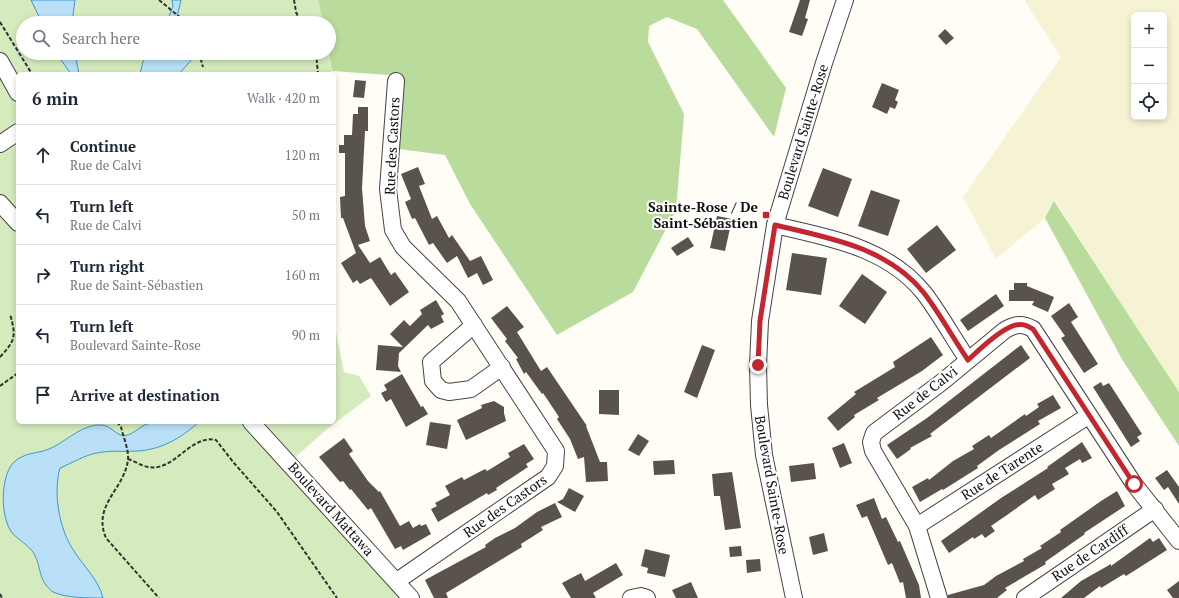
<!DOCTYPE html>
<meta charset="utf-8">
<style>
body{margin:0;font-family:"PT Serif",serif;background:#f2f2f3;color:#1f2937}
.controls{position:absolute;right:12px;top:12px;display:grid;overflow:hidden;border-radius:6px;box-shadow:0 2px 6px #0003}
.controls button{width:36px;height:36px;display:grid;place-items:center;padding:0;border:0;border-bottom:1px solid #e0e1e3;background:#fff;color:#1f2937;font:20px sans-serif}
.stop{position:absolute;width:12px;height:12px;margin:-9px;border:3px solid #c4262e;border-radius:50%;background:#fff}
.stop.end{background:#c4262e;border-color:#fff;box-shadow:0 1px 4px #0008}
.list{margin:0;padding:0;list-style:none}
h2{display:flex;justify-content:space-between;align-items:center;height:52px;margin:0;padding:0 16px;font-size:17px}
h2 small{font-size:13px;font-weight:400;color:#747a83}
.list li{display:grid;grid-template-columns:26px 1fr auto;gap:12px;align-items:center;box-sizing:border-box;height:60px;padding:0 16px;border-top:1px solid #e0e1e3}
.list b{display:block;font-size:15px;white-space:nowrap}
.list p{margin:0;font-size:13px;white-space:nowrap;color:#747a83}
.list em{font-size:13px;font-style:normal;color:#747a83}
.icon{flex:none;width:22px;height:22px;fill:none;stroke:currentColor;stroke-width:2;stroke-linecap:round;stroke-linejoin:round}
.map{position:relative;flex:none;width:1179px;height:598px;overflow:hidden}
.search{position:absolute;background:#fff;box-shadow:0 2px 6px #0003;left:16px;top:16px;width:320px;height:44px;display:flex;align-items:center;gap:10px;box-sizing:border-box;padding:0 14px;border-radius:22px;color:#747a83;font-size:15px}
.panel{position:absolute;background:#fff;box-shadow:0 2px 6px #0003;left:16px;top:72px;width:320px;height:352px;border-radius:6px}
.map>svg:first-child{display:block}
.farmland{fill:#f6f3d4;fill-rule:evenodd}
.green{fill:#d5ebbd}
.forest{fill:#b9dc9c}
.water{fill:#b9e0f7;stroke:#3f96cf}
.building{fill:#5a524d}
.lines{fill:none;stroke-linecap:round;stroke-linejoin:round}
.minor-casing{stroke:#444;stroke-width:18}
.path{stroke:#333;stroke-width:2;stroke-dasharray:4 2;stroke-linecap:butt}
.minor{stroke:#fff;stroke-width:16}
.route{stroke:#c4262e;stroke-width:5}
.poi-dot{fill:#c4262e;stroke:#fff;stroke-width:1.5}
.labels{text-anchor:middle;stroke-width:4;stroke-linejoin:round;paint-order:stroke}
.street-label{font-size:14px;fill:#111;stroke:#fff}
.poi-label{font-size:14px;font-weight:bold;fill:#111;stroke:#fff;text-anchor:end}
</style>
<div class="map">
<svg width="1179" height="598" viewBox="0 0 1179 598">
<rect width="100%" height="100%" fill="#fffdf5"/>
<path class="farmland" d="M1024,0H1179V392L1055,201L1045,218L996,259L963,197L1061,57ZM1134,15H1164V117H1134Z"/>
<polygon class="green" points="0,0 318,0 323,23 23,23 23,53 329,53 332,74 18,74 18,422 334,422 334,322 344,372 359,376 371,396 327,429 289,463 411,598 0,598"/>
<g class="forest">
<polygon points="318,0 723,0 786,88 774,137 697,29 667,17 649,26 648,42 684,114 676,210 633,292 557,335 470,204 445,155 399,149 403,76 332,71 329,53 329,23 323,23"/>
<polygon points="1054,201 1179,392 1179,446 1123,361 1045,218"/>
</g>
<g class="water">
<polygon points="31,0 75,0 72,23 42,23"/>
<polygon points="172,0 181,0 176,21 178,23 153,23 159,20 168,19 173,6"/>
<polygon points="56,53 75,53 79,74 71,74"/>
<polygon points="145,53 193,53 193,58 179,74 140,74"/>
<path d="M155,422H199C181,438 161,450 137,451C123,452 110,450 97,453C85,455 72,463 60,468C53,492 59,527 72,548C82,565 98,578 103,598C87,598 66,598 53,592C37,580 42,566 33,552C28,545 19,540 13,534C0,519 0,478 13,463C24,452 37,454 49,449C66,442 82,424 101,425C112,425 116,438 128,435C133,433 137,430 141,427C145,424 151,423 155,422Z"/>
</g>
<g class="building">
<polygon points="800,0 810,0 805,18 808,19 802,36 789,32"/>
<polygon points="945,29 954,38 946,45 938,36"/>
<polygon points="355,80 366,81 364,98 353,97"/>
<polygon points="882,83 899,90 895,100 898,102 895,109 890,107 887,114 872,107"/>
<polygon points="358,107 368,107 368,131 365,131 362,188 365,226 370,241 358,245 370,263 380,257 391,275 395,272 409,292 390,306 371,278 360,284 357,280 353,283 341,263 356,253 343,218 341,218 340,197 345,196 345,153 339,153 339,145 344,145 344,135 352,135 353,114 358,114"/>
<polygon points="418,167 425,184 419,186 432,219 437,216 449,238 452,235 470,261 481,256 493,280 483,285 477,273 468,278 457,256 447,263 433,243 429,245 415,218 412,219 405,202 411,199 401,174"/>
<polygon points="823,168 852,179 838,217 808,206"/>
<polygon points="871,190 900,200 888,236 858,226"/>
<polygon points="717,216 732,219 725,251 710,248"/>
<polygon points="937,225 956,250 926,273 907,249"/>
<polygon points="688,237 694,246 677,256 671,248"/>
<polygon points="792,253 827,258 821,295 786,290"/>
<polygon points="862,274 887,292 865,324 839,306"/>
<polygon points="1014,283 1027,283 1027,286 1054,297 1048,312 1032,305 1034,301 1009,301 1009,290 1014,290"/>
<polygon points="996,294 1004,306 968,331 960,320"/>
<polygon points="436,300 444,314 441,316 444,322 431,329 428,325 399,353 398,366 401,372 376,370 378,345 403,347 390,334 404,320 410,326 422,314 420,310"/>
<polygon points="1069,303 1078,317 1071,322 1098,364 1084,373 1061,338 1065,336 1051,316"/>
<polygon points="507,306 524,327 517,332 541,371 547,367 587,426 586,426 600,462 607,462 608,481 586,482 584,457 578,459 570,439 557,419 559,417 543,393 542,394 526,372 524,374 516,359 518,358 505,341 507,339 491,318"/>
<polygon points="931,337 943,355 922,371 877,398 879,400 854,415 855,417 838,431 827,418 856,394 854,392 895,367 893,362"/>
<polygon points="702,345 715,350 697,398 684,392"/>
<polygon points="1021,345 1030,358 930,434 932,436 910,448 911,449 897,459 887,445 927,418"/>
<polygon points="402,374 421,407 423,406 428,414 406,427 391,399 386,402 381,393 387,390 384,385"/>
<polygon points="1101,382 1103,386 1109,383 1142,434 1137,437 1140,441 1131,447 1093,387"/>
<polygon points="599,390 619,390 619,415 599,414"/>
<polygon points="1053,395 1061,408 1038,421 1040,424 999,450 977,466 978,468 943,490 942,489 920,502 912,487 928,478 929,480 953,461 974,449 972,446 989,435 991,438 1025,414 1026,416 1039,407 1037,404"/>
<polygon points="494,401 504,407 504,413 506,421 466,440 457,420 482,408 481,405"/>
<polygon points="430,422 451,425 447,449 426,445"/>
<polygon points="638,434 649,441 639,456 628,450"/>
<polygon points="344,438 353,451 349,454 368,481 379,492 380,491 400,526 409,521 413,528 420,524 421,526 426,524 431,534 403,550 401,546 395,549 371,508 368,510 351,489 350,490 343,481 340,482 319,457"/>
<polygon points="1082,442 1092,458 1082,463 1080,459 1065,468 1069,474 1052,484 1055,489 1038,500 1035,495 1007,515 991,526 995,531 985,538 982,534 974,539 973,537 949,553 941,541 1001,498 1048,468 1047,467"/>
<polygon points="844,443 852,463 840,468 832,448"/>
<polygon points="524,444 534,459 526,464 528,467 496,488 497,490 488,495 487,493 438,522 431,509 437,506 435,503 450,495 445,486 462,477 464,480 485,469 487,471 510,457 508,453"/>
<polygon points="674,460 675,474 654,475 653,461"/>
<polygon points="814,463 816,479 791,482 789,466"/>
<polygon points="1167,470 1179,487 1179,504 1168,487 1164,490 1155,478"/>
<polygon points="732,472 741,528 725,530 720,496 714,496 712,474"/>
<polygon points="569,488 584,496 575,512 557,502 563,499"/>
<polygon points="1117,491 1125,506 1084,533 1085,534 1045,562 1046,564 1005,588 1007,590 997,598 948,598 948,595 984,585 996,576 1024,561 1023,559 1042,548 1040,546 1061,532 1060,530 1101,501"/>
<polygon points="874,498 882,519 886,517 898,542 900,541 919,585 921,598 906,598 903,582 900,583 892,563 888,565 867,516 862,518 856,505"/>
<polygon points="555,503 562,517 541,527 543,530 521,544 522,547 446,593 448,598 434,598 425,580 486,547 485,545 495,538 515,528 537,512"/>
<polygon points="824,533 828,551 813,555 809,537"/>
<polygon points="1150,538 1153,542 1159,538 1167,550 1126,576 1124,574 1101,588 1100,586 1084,598 1061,598 1081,581 1111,564 1111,566"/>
<polygon points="741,546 742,556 730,557 729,547"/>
<polygon points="645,549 670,555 665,577 647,573 648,568 641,566"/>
<polygon points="760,559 761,571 747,573 746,560"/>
<polygon points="616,563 623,575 593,593 596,598 571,598 562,583 581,573 585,581"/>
<polygon points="1179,581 1179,598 1173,598 1167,590"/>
<polygon points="691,582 698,598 676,598 672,590"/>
</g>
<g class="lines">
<defs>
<g id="minor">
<polyline points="0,61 18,93"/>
<polyline points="396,81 388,189 393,230 403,247 458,301 556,451 555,466 548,477 397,581"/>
<polyline points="0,144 18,132"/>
<polyline points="0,203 18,223"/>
<path d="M775,225C829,238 887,247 924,293C940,314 953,338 968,360"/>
<polyline points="474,325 431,362 433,381 441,390 449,392 471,389 502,367"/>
<polyline points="251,422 411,598"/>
<polyline points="917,526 1088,416"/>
<polyline points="631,598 641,596 647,598"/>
<polyline points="794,598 764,455 759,405 758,365 760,321 775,225 824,63 845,0"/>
<path d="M939,598L917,526L873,451L871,442L874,433L942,382L1005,330C1016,324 1022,323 1033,329L1134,484L1179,541"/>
<polyline points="1025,598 1155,509"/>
</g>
</defs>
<use href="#minor" class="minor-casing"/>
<g class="path">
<polyline points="159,0 187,23"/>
<polyline points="294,0 296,12 301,23"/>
<polyline points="0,22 32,74"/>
<polyline points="199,53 203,67"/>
<polyline points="316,53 318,74"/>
<path d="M0,357C16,340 16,336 10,314"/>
<polyline points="0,386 18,373"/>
<path d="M117,422L121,427C123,436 129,450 128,460C124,490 92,505 106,538L159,598"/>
<path d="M128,459C134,461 142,466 148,467C175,472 190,434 216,440L234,463L277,512L337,598"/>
<polyline points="0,594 2,598"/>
</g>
<use href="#minor" class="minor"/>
</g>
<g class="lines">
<path class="route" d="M758,365L760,321L775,225C829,238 887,247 924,293C940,314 953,338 968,360C979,350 1009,320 1024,325C1027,325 1030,328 1033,329L1134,484"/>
</g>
<rect class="poi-dot" x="762" y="211" width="8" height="8" rx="2"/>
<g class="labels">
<g class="street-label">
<text transform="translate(803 132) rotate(-73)" y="5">Boulevard Sainte-Rose</text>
<text transform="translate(392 146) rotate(-87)" y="5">Rue des Castors</text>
<text transform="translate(925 393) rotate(-38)" y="5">Rue de Calvi</text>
<text transform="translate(1002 471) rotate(-33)" y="5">Rue de Tarente</text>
<text transform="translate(772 485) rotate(80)" y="5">Boulevard Sainte-Rose</text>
<text transform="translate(505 506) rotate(-35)" y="5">Rue des Castors</text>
<text transform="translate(331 509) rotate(48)" y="5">Boulevard Mattawa</text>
<text transform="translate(1090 553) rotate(-34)" y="5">Rue de Cardiff</text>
</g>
<g class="poi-label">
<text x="758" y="212">Sainte-Rose / De<tspan x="758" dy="16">Saint-Sébastien</tspan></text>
</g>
</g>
</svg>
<div class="controls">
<button>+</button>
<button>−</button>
<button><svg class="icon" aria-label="locate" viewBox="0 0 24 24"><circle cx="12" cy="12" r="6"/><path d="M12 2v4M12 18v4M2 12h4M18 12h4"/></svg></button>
</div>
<div class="stop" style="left:1134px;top:484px"></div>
<div class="stop end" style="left:758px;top:365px"></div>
<div class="search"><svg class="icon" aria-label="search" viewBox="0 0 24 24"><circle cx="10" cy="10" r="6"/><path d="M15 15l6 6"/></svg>Search here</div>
<section class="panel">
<h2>6 min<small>Walk · 420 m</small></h2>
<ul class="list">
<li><svg class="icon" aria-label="ahead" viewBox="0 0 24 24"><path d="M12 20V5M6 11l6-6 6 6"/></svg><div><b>Continue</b><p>Rue de Calvi</p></div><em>120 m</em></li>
<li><svg class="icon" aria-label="left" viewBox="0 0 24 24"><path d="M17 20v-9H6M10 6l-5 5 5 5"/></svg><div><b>Turn left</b><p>Rue de Calvi</p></div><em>50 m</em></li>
<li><svg class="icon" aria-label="right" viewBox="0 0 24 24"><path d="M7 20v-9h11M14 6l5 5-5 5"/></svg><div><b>Turn right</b><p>Rue de Saint-Sébastien</p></div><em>160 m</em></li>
<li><svg class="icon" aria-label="left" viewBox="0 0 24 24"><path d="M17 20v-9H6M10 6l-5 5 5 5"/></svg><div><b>Turn left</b><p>Boulevard Sainte-Rose</p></div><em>90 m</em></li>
<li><svg class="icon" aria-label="arrive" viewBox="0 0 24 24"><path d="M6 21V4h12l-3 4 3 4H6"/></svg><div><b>Arrive at destination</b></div></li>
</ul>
</section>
</div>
